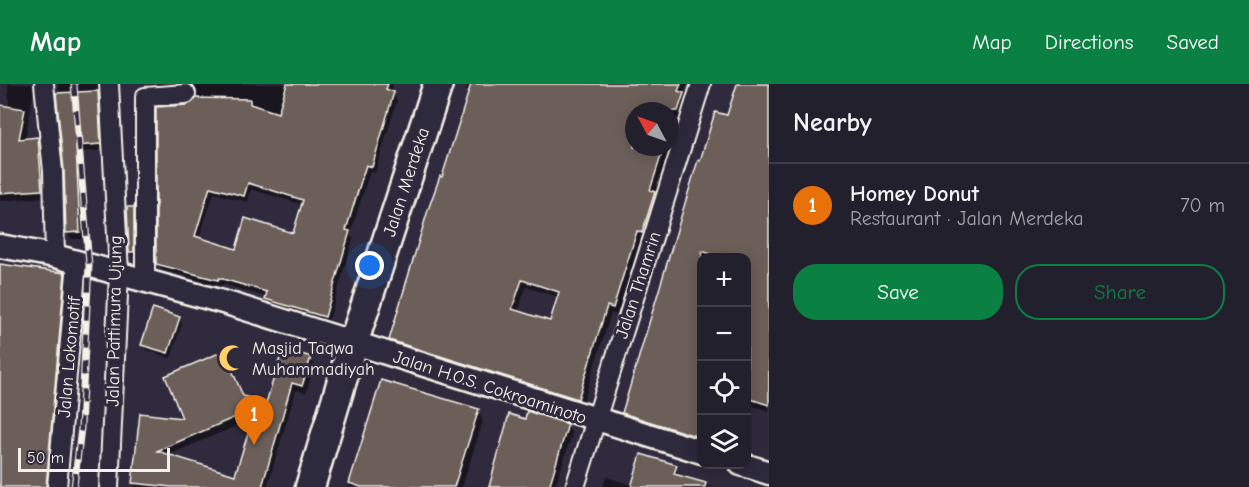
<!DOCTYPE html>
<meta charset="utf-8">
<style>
body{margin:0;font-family:"Comic Neue",sans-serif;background:#2b2836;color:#f1f3f6}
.controls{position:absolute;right:18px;bottom:18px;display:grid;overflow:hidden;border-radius:12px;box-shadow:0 3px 15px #0003}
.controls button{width:54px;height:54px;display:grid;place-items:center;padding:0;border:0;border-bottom:2px solid #403e4a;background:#23202e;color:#f1f3f6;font:30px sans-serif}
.compass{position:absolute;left:625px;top:18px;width:54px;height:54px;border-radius:50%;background:#23202e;box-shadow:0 3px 15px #0003;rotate:311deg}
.scale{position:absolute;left:18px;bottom:15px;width:152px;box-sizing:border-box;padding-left:6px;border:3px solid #f4f1e8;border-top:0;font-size:16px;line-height:21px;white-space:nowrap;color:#f4f1e8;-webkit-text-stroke:4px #2f2a3d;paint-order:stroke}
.you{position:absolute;left:370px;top:182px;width:21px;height:21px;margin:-15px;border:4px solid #fff;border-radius:50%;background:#1a73e8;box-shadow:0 0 0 9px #1a73e833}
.badge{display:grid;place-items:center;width:39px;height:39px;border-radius:50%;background:#0b8043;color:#fff;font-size:20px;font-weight:700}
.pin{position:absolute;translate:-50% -50px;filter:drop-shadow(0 2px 3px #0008)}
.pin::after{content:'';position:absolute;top:32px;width:21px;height:18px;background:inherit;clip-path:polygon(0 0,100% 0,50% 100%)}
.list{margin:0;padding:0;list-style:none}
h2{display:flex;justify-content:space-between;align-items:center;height:78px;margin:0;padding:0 24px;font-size:26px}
h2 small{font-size:20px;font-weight:400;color:#a3a3aa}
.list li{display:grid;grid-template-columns:39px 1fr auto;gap:18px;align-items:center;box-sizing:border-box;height:84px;padding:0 24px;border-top:2px solid #403e4a}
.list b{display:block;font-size:22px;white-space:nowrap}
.list p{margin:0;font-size:20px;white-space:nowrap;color:#a3a3aa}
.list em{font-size:20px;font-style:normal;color:#a3a3aa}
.actions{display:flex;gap:12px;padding:18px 24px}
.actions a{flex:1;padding:14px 0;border:2px solid #0b8043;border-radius:24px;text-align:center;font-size:21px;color:#0b8043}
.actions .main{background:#0b8043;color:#fff}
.icon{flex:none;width:33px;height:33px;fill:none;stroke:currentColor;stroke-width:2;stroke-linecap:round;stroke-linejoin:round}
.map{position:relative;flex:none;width:769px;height:403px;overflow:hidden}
header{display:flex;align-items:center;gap:36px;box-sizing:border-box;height:84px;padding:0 30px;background:#0b8043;color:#fff}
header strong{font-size:28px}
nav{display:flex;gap:33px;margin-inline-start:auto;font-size:21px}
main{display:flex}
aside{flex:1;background:#23202e}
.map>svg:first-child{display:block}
.shadow{fill:#0007;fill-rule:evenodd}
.building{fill:#6c5e5a;stroke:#f4f1e8;stroke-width:1.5;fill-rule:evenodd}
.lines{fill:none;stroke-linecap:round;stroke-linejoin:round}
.minor-casing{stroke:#f4f1e8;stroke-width:22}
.tertiary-casing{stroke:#f4f1e8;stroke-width:27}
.primary-casing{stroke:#f4f1e8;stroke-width:33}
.minor{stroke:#2f2a3d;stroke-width:18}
.tertiary{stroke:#2f2a3d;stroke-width:22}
.primary{stroke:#2f2a3d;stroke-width:28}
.rail-casing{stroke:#f4f1e8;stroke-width:7}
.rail{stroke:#2f2a3d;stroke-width:4.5;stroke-dasharray:14;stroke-linecap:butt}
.labels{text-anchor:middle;stroke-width:6;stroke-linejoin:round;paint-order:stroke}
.street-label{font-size:18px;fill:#f4f1e8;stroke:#2f2a3d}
.poi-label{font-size:18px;fill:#f4f1e8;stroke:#2f2a3d;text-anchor:start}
</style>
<header>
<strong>Map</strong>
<nav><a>Map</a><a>Directions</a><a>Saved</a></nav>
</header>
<main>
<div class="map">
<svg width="769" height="403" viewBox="0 0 769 403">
<rect width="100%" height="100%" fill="#2f2a3d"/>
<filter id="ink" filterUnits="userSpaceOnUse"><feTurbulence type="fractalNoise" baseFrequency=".0167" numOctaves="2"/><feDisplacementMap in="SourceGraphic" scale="12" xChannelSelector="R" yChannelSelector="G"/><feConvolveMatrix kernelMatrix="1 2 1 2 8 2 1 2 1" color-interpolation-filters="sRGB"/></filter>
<g filter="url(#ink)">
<g class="shadow">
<polygon points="8,0 35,0 25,56 37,55 41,62 45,113 0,117 0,22 9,24"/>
<polygon points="58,0 104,0 104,66 79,68 83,155 71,155 67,149 66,86"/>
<path d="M148,0H393L391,8L397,16L375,89L370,87L350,151L353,155L328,239L271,221L267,213L223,200L222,202L162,186L158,180L198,10L196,6L152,8ZM251,105L303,121L294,150L237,167L199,155L214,109L248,118Z"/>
<path d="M468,0H687L683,11L688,18L655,111L659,117L647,156L641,154L617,231L611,229L582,322L395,263L391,256L469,12L466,6ZM634,27H670V63H634ZM526,203L559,213L551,238L518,228Z"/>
<polygon points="738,0 769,0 769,327 746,320 746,174 702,174 702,360 629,337 624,329 701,79 728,33"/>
<polygon points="133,124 136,130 136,174 134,174 131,168"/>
<polygon points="0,182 64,190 67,196 49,403 0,403"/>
<polygon points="179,234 182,240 171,274 146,266 143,261"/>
<path d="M310,274L315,282L306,309L296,306L267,403H136L134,399L141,331L185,335L243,313L267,321ZM255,334L236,393L168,371Z"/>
<polygon points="382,298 478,327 483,337 462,403 349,403"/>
<polygon points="567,341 572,350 555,403 490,403"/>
<polygon points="676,383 679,393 713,403 603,403 606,393 633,401"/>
</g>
<g class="building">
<path d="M287,0H388L386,5L394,8L372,83L366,81L346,146L350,147L325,233L265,215L267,208L219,194L218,196L156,180V23L187,21L196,14L250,15V20L278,29ZM248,99L303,116L293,149L245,134L236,165L195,152L210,103L244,112Z"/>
<path d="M471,0H681L678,7L684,9L678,27H634V63H664L650,106L655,108L642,149L637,147L613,224L607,222L578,315L389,256L428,126L440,92L442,93ZM522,196L559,208L550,237L512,225Z"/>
<polygon points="737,0 769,0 769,321 747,314 747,174 722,174 702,167 702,354 622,329 698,76 700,77 715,28 727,31"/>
<polygon points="98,7 101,60 76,62 80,148 66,149 64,86 56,9"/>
<polygon points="0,21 25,25 19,55 38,53 42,106 0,109"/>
<polygon points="127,123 134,123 134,168 129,168"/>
<polygon points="0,180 65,189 46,403 0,403"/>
<polygon points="153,224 180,233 168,269 141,261"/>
<path d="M283,264L311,273L302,302L292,299L262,403H172L132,399L140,329L182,334L165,292L224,267L243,312L266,319ZM256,324L235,391L157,367Z"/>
<polygon points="381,296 479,325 454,403 361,403 349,399"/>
<polygon points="527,327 568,340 549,403 489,403 509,330 525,335"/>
<polygon points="641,370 677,381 674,390 706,399 705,403 631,403"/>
</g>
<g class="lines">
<defs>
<g id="minor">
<polyline points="44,0 53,87 55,172"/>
<polyline points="109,0 119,189 109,403"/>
<polyline points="145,196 145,13 186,10"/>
<polyline points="57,403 77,178"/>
<polyline points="575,403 701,0"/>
</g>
<g id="tertiary">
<polyline points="0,162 55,172 230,220 702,368"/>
<polyline points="741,380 769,389"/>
</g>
<polyline id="primary" points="310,403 353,260 438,0"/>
</defs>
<use href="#minor" class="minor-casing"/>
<use href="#tertiary" class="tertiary-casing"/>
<use href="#primary" class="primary-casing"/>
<use href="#minor" class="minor"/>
<use href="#tertiary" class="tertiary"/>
<use href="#primary" class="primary"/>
<defs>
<polyline id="rail" points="74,403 81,344 89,181 74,0"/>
</defs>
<use href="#rail" class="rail-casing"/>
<use href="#rail" class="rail"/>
</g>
</g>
<defs>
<symbol id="mosque-bare" viewBox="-9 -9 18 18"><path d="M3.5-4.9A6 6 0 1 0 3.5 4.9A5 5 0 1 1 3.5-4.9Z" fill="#ffd166" stroke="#2f2a3d" stroke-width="2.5" paint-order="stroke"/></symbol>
</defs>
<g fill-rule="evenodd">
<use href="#mosque-bare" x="213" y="255" width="38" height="38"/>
</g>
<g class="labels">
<g class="street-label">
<text transform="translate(406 98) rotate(-72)" y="6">Jalan Merdeka</text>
<text transform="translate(638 201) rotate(-72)" y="6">Jalan Thamrin</text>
<text transform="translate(114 237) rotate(-89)" y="6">Jalan Pattimura Ujung</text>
<text transform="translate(69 273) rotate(-85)" y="6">Jalan Lokomotif</text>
<text transform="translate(490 303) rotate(18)" y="6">Jalan H.O.S. Cokroaminoto</text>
</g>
<g class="poi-label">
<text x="252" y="270">Masjid Taqwa<tspan x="252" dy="21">Muhammadiyah</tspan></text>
</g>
</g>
</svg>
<div class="controls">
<button>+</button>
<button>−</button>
<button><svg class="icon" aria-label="locate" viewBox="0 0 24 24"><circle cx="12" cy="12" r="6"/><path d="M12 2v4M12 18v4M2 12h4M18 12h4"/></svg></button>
<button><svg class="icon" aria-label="layers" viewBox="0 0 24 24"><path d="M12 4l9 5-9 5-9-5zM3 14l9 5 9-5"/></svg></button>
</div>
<svg class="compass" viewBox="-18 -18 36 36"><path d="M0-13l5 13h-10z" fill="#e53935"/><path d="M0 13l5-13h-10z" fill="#a3a3aa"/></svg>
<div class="scale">50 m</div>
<div class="you"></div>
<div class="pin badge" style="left:254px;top:361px;background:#e8710a">1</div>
</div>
<aside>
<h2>Nearby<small></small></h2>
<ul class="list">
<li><span class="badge" style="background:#e8710a">1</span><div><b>Homey Donut</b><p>Restaurant · Jalan Merdeka</p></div><em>70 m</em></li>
</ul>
<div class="actions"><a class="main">Save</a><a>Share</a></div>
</aside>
</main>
